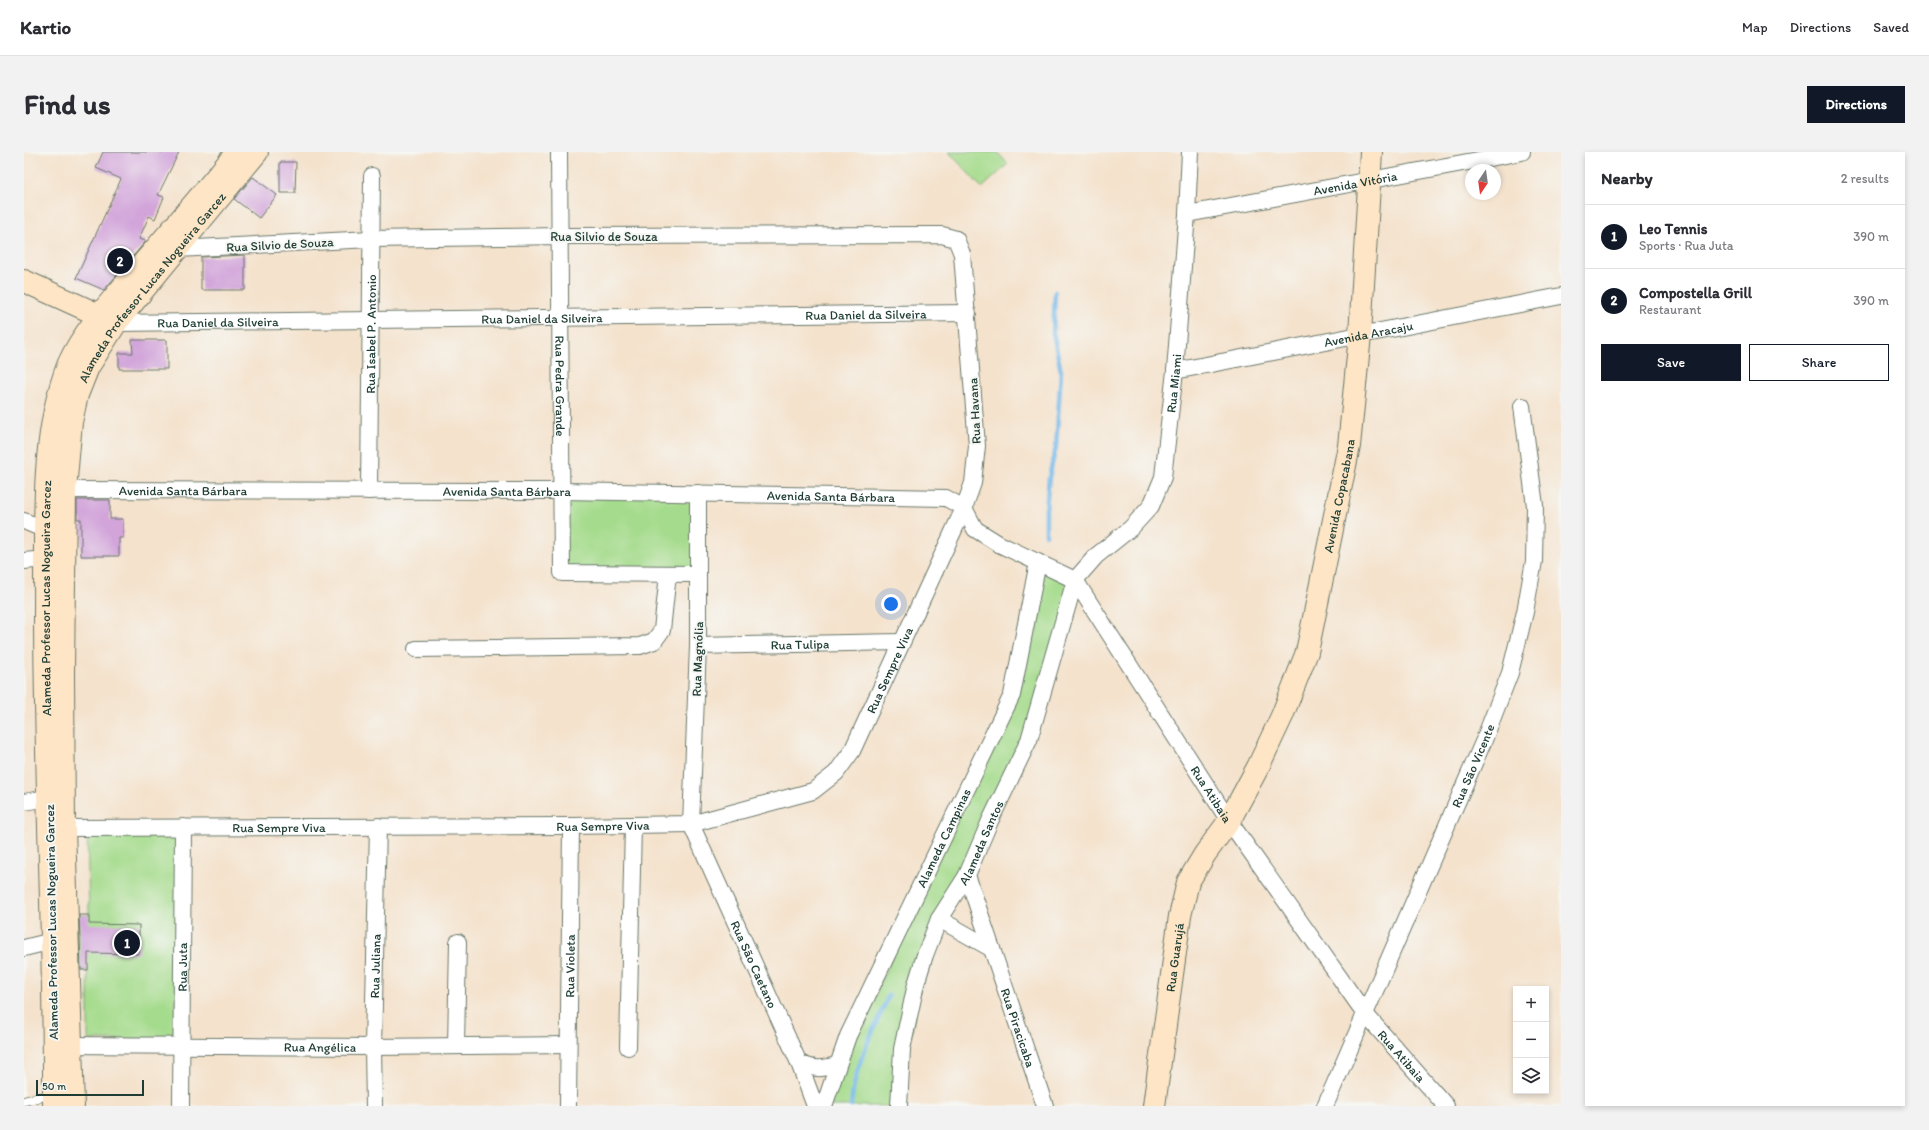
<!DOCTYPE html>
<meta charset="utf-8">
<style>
body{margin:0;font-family:Itim,sans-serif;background:#f2f2f3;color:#2b2b33}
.controls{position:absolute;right:12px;bottom:12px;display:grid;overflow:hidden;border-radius:0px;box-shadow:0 2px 6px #0003}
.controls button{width:36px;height:36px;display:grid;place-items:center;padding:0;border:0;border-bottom:1px solid #e1e1e2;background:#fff;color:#2b2b33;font:20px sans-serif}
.compass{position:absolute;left:1441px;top:12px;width:36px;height:36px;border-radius:50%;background:#fff;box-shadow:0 2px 6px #0003;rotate:193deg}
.scale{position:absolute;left:12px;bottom:10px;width:108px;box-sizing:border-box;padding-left:4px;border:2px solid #1f3d34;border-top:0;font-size:11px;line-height:14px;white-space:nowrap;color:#1f3d34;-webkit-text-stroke:3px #f6f6f2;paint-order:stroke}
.you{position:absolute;left:867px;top:452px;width:14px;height:14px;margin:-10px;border:3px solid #fff;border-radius:50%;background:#1a73e8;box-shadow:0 0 0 6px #1a73e833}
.badge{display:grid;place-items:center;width:26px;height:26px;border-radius:50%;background:#111827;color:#fff;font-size:13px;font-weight:700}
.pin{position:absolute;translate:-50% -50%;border:2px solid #fff;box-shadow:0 1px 4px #0006}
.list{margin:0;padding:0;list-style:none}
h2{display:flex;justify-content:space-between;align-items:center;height:52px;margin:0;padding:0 16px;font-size:17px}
h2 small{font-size:13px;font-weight:400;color:#7c7c81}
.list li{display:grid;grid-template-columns:26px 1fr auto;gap:12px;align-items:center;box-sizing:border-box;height:64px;padding:0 16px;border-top:1px solid #e1e1e2}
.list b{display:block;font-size:15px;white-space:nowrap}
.list p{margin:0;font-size:13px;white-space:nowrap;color:#7c7c81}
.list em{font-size:13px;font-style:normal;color:#7c7c81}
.actions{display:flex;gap:8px;padding:12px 16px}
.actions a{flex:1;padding:9px 0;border:1px solid #111827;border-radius:0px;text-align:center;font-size:14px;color:#111827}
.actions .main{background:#111827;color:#fff}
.icon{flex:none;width:22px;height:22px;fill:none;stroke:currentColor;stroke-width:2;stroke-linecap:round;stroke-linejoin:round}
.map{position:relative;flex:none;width:1537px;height:954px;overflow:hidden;border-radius:0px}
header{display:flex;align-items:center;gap:24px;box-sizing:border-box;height:56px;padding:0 20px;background:#fff;border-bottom:1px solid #e1e1e2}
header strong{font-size:19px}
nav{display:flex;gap:22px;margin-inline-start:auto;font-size:14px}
.intro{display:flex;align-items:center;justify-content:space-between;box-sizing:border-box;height:96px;padding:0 24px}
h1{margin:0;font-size:28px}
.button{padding:10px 18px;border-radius:0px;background:#111827;color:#fff;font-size:14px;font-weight:700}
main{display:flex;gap:24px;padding:0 24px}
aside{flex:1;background:#fff;border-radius:0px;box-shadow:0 2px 6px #0003}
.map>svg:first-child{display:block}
.green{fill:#a5db8c;stroke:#628c60}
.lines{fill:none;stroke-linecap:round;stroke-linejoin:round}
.stream{stroke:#72b8e9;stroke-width:4.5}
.building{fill:#d2a4da}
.lane-casing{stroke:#6a7769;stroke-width:10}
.street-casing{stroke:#6a7769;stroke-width:18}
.secondary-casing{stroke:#6a7769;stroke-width:24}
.lane{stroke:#fff;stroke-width:8}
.street{stroke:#fff;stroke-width:16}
.secondary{stroke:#fde5c5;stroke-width:22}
.labels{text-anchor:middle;stroke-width:4;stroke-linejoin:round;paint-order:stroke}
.street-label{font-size:13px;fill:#1f3d34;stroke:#f6f6f2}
</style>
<header>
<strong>Kartio</strong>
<nav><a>Map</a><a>Directions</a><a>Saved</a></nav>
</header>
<div class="intro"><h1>Find us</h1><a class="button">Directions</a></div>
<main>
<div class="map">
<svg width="1537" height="954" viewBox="0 0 1537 954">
<rect width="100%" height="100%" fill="#f6f6f2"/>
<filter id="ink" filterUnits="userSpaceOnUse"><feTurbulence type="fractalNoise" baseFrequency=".025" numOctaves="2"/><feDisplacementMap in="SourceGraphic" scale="8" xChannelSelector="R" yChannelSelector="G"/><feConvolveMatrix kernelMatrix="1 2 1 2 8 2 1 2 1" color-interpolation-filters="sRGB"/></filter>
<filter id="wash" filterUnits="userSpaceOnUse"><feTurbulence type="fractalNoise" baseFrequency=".012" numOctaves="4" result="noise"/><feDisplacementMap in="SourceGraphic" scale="16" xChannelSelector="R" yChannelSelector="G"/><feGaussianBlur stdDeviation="0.9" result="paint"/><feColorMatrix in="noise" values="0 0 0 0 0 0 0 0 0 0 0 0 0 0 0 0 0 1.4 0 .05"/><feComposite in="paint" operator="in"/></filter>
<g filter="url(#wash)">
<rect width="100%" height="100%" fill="#f4e2cc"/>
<g class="green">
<polygon points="925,0 973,0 984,12 958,36"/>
<polygon points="538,339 674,341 674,422 538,421"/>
<polygon points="1014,410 1051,428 1005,588 901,803 875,954 800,954 974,573"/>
<polygon points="63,681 154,681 152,889 64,888 64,819 53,818 53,763 65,763"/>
</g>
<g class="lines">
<g class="stream">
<polyline points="1022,383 1022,358 1025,325 1032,295 1037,219 1029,181 1031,140"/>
<path d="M827,954C830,914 849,879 865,843"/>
</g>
</g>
<g id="blocks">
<g class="building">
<polygon points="79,0 155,0 134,43 140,45 131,67 125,64 115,87 122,89 80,138 52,126 97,27 72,16"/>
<polygon points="256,10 272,10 271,41 256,41"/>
<polygon points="229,25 253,43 235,66 210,47"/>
<polygon points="221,103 221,138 177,138 177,105"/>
<polygon points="108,188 143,188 143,217 95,217 95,201 109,201"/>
<polygon points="53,348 86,348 86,367 99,367 99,386 95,386 95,404 57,404 57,367 53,367"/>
<polygon points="55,763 65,763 65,772 115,773 115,802 64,801 64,818 57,818"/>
</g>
</g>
</g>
<g filter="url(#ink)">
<use href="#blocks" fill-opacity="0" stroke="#6a7769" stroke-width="1"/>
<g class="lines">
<defs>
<polyline id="lane" points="0,949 29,942"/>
<g id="street">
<path id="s1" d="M535,0L538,421L674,422"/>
<path id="s2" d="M1163,62L1498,0"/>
<path id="s3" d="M92,171L944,161"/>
<path id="s4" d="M1151,219L1537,144"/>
<path id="s5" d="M30,338L538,339L922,346L940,356"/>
<path id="s6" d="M345,339L348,24"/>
<path id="s7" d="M674,341V494L667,672L775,911L791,954"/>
<path id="s8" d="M940,356L951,377L975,392L1051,428L1205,669L1342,863L1422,954"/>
<polyline points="0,369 21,378"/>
<polyline points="0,409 22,407"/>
<path id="s9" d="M674,494L877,490"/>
<polyline points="392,497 616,494 630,489 638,478 644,422"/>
<polyline points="0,650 35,644"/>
<path id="s10" d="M40,676L547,674L667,672L789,639L812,621L828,599L940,356L949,331L953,294L938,102L932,87L918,83L537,84L347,87L153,97"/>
<path id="s11" d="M943,723L1021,954"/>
<polyline points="915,767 968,797"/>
<polyline points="0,796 28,789"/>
<path id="s12" d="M36,893L349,895L544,893"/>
<polyline points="432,894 434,790"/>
<polyline points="604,895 609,673"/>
<path d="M775,911C791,918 797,917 813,913"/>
<path id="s13" d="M157,954L159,675"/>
<path id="s14" d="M350,954L349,895L354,674"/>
<path id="s15" d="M544,954L547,674"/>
<path id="s16" d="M800,954L824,884L988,543L1014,410"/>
<path id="s17" d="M875,954L878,897L892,832L901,803L915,767L943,723L966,669L1005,588L1051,428L1072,404L1107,376L1127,354L1139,325L1151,219L1163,62L1166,0"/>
<path id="s18" d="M1301,954L1460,588L1486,521L1501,460L1510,409L1511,354L1498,254"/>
</g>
<g id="secondary">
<polyline points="0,129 88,169"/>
<path id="s19" d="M30,954C31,789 21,624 21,459C22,380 15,285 45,211C60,177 97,138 121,109C152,73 183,37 213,0"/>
<path id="s20" d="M49,954L40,676L39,521L41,338L47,270L53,243L64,215L92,171L233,0"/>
<path id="s21" d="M1130,954L1156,764L1164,730L1181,702L1205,669L1234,615L1258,564L1283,500L1325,294L1336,183L1347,0"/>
</g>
</defs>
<use href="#lane" class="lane-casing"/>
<use href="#street" class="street-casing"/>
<use href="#secondary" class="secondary-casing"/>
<use href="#lane" class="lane"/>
<use href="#street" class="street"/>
<use href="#secondary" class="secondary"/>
</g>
</g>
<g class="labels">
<g class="street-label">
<text dy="5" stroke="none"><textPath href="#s2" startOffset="171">Avenida Vitória</textPath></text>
<text x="580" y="89">Rua Silvio de Souza</text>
<text transform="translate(256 92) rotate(-3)" y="5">Rua Silvio de Souza</text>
<text dy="5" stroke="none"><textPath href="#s20" startOffset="844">Alameda Professor Lucas Nogueira Garcez</textPath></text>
<text dy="5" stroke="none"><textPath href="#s3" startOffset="750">Rua Daniel da Silveira</textPath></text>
<text dy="5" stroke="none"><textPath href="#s3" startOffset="426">Rua Daniel da Silveira</textPath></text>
<text dy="5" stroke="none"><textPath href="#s3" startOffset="102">Rua Daniel da Silveira</textPath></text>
<text dy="5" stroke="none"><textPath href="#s4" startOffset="197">Avenida Aracaju</textPath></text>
<text dy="5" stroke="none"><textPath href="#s6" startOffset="157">Rua Isabel P. Antonio</textPath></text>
<text dy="5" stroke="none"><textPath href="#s17" startOffset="792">Rua Miami</textPath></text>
<text dy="5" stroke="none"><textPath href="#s1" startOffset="234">Rua Pedra Grande</textPath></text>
<text transform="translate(950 259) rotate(-93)" y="5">Rua Havana</text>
<text dy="5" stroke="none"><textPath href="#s5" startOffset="129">Avenida Santa Bárbara</textPath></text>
<text dy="5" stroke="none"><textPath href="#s5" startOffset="453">Avenida Santa Bárbara</textPath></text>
<text dy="5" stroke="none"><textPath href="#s5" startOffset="777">Avenida Santa Bárbara</textPath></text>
<text dy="5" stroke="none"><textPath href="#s21" startOffset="646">Avenida Copacabana</textPath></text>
<text dy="5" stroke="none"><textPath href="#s19" startOffset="508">Alameda Professor Lucas Nogueira Garcez</textPath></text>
<text dy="5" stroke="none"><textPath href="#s9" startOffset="102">Rua Tulipa</textPath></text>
<text transform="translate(673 507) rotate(-88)" y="5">Rua Magnólia</text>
<text dy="5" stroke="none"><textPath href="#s10" startOffset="899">Rua Sempre Viva</textPath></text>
<text dy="5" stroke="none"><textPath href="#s18" startOffset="371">Rua São Vicente</textPath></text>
<text dy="5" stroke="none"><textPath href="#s8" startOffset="390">Rua Atibaia</textPath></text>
<text dy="5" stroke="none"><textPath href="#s10" startOffset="539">Rua Sempre Viva</textPath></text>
<text dy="5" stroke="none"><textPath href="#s10" startOffset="215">Rua Sempre Viva</textPath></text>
<text dy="5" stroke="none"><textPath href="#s16" startOffset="294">Alameda Campinas</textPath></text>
<text dy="5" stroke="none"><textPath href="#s17" startOffset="280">Alameda Santos</textPath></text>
<text transform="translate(27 770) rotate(-91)" y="5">Alameda Professor Lucas Nogueira Garcez</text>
<text dy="5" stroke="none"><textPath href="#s21" startOffset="150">Rua Guarujá</textPath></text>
<text dy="5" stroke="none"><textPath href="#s7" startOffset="485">Rua São Caetano</textPath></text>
<text dy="5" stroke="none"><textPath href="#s14" startOffset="140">Rua Juliana</textPath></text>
<text dy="5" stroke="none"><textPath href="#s15" startOffset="140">Rua Violeta</textPath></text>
<text dy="5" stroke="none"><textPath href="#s13" startOffset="139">Rua Juta</textPath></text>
<text dy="5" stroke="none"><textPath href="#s11" startOffset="161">Rua Piracicaba</textPath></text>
<text dy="5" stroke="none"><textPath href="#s12" startOffset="260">Rua Angélica</textPath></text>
<text dy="5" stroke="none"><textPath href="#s8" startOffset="714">Rua Atibaia</textPath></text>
</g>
</g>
</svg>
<div class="controls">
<button>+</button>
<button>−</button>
<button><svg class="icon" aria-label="layers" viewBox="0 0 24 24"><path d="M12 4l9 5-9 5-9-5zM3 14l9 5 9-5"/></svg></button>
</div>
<svg class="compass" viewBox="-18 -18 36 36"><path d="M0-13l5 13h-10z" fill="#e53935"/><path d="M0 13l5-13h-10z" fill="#7c7c81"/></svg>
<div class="scale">50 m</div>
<div class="you"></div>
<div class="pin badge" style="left:103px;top:791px">1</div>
<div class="pin badge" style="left:96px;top:109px">2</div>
</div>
<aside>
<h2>Nearby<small>2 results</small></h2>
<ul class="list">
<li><span class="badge">1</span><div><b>Leo Tennis</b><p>Sports · Rua Juta</p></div><em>390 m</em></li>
<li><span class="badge">2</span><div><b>Compostella Grill</b><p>Restaurant</p></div><em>390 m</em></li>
</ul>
<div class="actions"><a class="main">Save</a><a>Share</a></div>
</aside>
</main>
